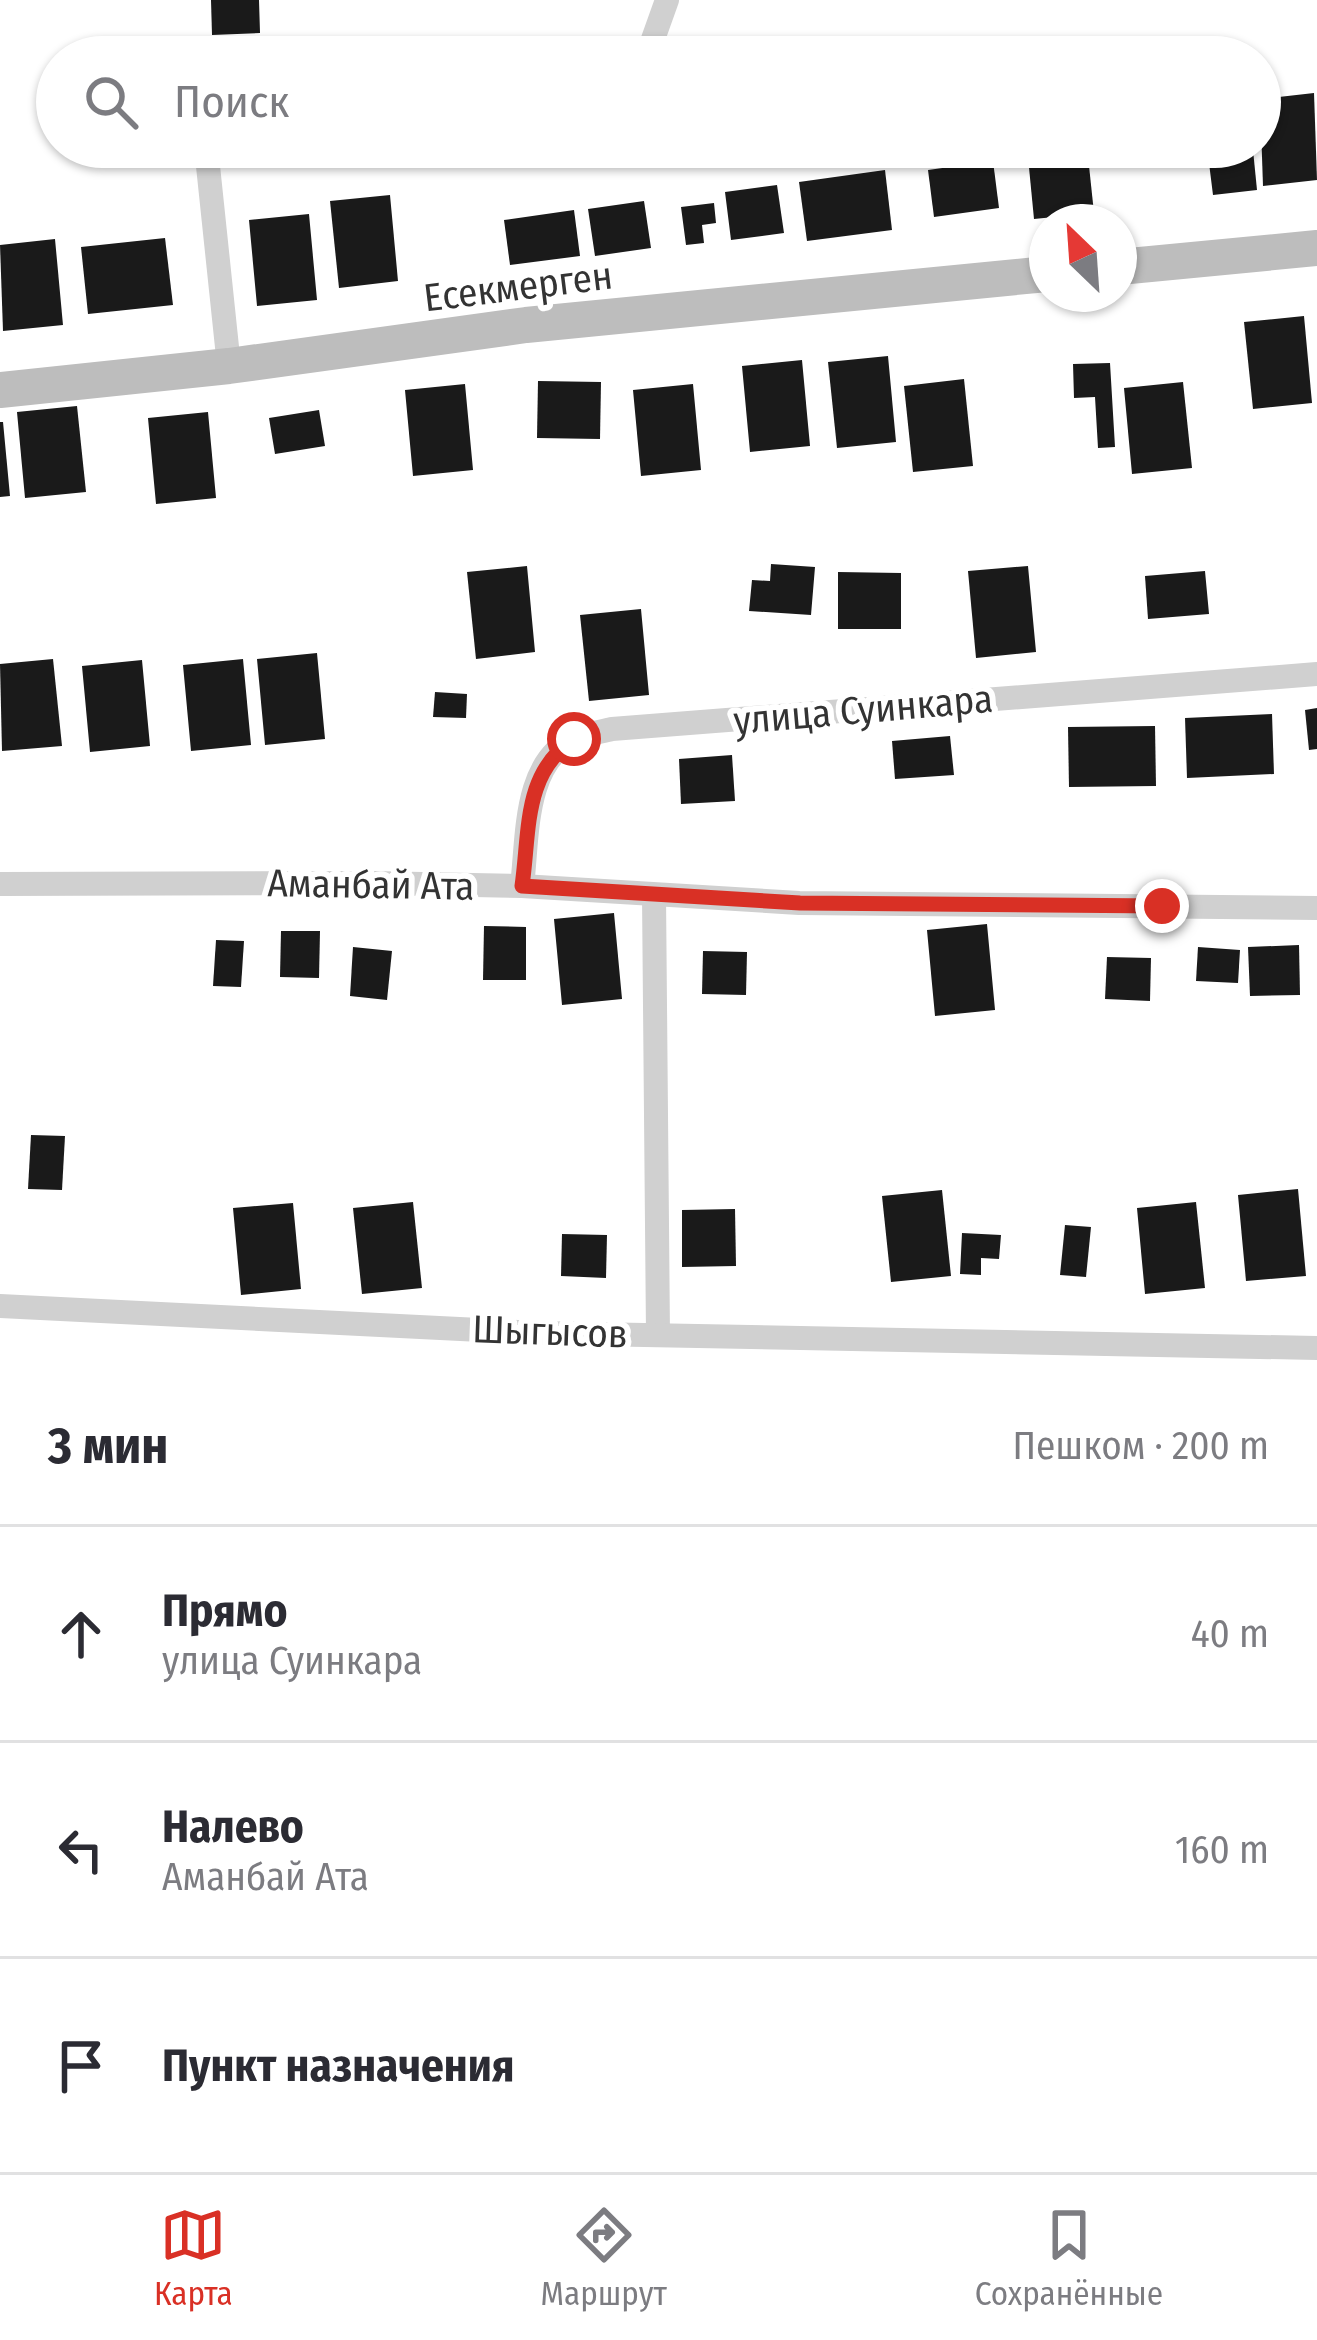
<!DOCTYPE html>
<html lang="ru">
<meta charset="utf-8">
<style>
body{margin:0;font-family:"Fira Sans Condensed",sans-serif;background:#f7f7f7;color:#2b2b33}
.compass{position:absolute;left:1029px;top:204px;width:108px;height:108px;border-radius:50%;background:#fff;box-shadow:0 3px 9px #0004;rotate:335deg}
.stop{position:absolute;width:36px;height:36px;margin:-27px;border:9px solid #d93025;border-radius:50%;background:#fff}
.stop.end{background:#d93025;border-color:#fff;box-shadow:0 3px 12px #0008}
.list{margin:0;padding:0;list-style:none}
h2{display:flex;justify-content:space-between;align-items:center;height:156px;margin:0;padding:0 48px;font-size:51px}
h2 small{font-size:39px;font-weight:400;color:#7c7c81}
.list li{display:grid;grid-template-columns:78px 1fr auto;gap:36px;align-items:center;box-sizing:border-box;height:216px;padding:0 48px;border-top:3px solid #e1e1e2}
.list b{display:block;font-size:45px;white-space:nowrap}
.list p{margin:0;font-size:39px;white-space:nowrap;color:#7c7c81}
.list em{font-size:39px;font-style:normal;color:#7c7c81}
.icon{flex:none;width:66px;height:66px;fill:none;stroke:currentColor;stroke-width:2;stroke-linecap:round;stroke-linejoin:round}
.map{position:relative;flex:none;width:1317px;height:1368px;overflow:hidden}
.search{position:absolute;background:#fff;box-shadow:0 3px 9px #0004;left:36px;right:36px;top:36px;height:132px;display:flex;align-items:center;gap:30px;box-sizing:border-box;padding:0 42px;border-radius:66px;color:#7c7c81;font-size:45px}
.sheet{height:804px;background:#fff}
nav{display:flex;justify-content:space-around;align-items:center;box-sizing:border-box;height:168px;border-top:3px solid #e1e1e2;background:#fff;font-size:33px;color:#7c7c81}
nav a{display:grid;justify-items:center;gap:6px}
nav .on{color:#d93025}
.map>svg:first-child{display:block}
.building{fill:#1a1a1a}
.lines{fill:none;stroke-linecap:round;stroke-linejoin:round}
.street{stroke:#d0d0d0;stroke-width:24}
.secondary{stroke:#bdbdbd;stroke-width:36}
.route{stroke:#d93025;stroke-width:15}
.labels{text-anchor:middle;stroke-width:12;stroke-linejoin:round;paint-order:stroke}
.street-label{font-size:39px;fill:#333;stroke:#fff}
</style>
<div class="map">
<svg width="1317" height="1368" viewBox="0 0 1317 1368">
<rect width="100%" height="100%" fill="#fff"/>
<g class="building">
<polygon points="211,0 259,0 260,33 212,35"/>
<polygon points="1314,93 1317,180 1263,186 1260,99"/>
<polygon points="1027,147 1087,147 1094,213 1034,219"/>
<polygon points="1253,150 1257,190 1213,195 1208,155"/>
<polygon points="993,161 999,208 934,217 928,170"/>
<polygon points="885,170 892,230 807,241 799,182"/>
<polygon points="777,185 784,233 731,240 725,192"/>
<polygon points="390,195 398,281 339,288 330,201"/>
<polygon points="644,201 651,248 595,256 588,209"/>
<polygon points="714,203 716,223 702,225 704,243 686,245 681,207"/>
<polygon points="574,210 580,256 510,265 504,220"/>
<polygon points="309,214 317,300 257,306 249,220"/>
<polygon points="165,238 173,305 88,314 81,247"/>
<polygon points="55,239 63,325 3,331 0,245"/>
<polygon points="1304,316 1312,403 1253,409 1244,322"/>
<polygon points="888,356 896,442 837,448 828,362"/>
<polygon points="802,360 810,446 750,452 742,366"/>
<polygon points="1110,363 1115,447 1098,448 1095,397 1074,398 1073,364"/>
<polygon points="964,379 973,466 913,472 904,386"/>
<polygon points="538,381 601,382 600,439 537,438"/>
<polygon points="1183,382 1192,468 1132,474 1124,388"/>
<polygon points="465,384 473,470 413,476 405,390"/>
<polygon points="693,384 701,470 641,476 633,390"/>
<polygon points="77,406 86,492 25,498 17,412"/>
<polygon points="319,410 325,446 275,454 269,418"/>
<polygon points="208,412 216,498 156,504 148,418"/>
<polygon points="0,422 3,422 10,496 0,497"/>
<polygon points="771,564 815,567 811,615 749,611 752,580 770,581"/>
<polygon points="527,566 535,652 476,659 467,572"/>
<polygon points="1028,566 1036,652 976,658 968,571"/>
<polygon points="1205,571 1209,614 1148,619 1145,576"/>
<polygon points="838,572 901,573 901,629 838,629"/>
<polygon points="641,609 649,695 589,701 580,615"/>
<polygon points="317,653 325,739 265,745 257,659"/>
<polygon points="53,659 62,746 2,751 0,664"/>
<polygon points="243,659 251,745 191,751 183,665"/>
<polygon points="142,660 150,746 90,752 82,666"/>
<polygon points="435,692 467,694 466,718 433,717"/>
<polygon points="1317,708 1317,749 1309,750 1305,710"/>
<polygon points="1272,714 1274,774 1187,778 1185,718"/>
<polygon points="1155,726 1156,786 1069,787 1068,727"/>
<polygon points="950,736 954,775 895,779 892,741"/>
<polygon points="732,755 735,801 681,804 679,759"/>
<polygon points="614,913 622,999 562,1005 554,919"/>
<polygon points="987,924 995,1010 935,1016 927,930"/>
<polygon points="484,926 526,927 526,980 483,980"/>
<polygon points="281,931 320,931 319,978 280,977"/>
<polygon points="216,940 244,941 241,987 213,986"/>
<polygon points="1299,945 1300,995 1250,996 1248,947"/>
<polygon points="353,947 392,951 387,1000 350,996"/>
<polygon points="1198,947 1240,950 1238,983 1196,981"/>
<polygon points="703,951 747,952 746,995 702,994"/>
<polygon points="1107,957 1151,958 1150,1001 1105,999"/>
<polygon points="31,1135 65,1136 62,1190 28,1189"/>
<polygon points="1298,1189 1306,1276 1246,1281 1238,1195"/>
<polygon points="942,1190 951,1276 891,1282 882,1196"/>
<polygon points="413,1202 422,1288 362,1294 353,1208"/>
<polygon points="1196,1202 1205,1288 1145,1294 1137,1208"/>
<polygon points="293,1203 301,1289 241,1295 233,1208"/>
<polygon points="735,1209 736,1266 682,1267 682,1210"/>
<polygon points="1065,1225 1091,1227 1086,1277 1060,1275"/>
<polygon points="962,1233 1001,1235 999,1259 981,1258 981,1275 960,1274"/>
<polygon points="562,1234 607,1235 606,1278 561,1276"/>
</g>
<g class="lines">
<g class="street">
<polyline points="640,57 652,42 667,0"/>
<polyline points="206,147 229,366"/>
<polyline points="0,884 373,883 522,886 799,903 1317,908"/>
<path d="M522,886C528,839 523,762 574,739C586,734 600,732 612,729L1317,674"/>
<polyline points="654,895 658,1335"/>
<polyline points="0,1306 538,1333 1317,1348"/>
</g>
<g class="secondary">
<polyline points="1119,267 1317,248"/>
<polyline points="0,390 229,366 526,325 1047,274"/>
</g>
</g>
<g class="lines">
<path class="route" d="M574,739C523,773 530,830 522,886L800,903L1162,906"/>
</g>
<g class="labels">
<g class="street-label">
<text transform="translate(518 286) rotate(-7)" y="14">Eсекмерген</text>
<text transform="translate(863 709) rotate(-5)" y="14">улица Суинкара</text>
<text transform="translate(371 884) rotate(1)" y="14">Аманбай Ата</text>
<text transform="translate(550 1331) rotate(2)" y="14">Шыгысов</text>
</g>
</g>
</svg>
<svg class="compass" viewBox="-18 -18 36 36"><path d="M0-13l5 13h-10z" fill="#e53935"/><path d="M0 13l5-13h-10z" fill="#7c7c81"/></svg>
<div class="stop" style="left:574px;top:739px"></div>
<div class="stop end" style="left:1162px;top:906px"></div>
<div class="search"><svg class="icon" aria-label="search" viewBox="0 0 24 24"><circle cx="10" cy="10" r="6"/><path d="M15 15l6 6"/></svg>Поиск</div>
</div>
<section class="sheet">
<h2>3 мин<small>Пешком · 200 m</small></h2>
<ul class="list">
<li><svg class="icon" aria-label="ahead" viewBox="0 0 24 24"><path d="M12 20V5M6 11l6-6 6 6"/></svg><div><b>Прямо</b><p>улица Суинкара</p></div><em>40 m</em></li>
<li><svg class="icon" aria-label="left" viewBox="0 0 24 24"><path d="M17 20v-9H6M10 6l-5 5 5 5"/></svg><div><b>Налево</b><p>Аманбай Ата</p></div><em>160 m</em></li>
<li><svg class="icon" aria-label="arrive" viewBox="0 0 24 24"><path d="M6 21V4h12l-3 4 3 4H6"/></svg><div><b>Пункт назначения</b></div></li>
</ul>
</section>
<nav>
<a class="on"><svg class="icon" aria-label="map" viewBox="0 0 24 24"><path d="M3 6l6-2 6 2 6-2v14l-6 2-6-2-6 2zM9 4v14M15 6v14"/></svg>Карта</a>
<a><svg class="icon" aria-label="directions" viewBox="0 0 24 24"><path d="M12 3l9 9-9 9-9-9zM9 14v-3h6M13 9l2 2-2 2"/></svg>Маршрут</a>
<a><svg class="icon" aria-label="saved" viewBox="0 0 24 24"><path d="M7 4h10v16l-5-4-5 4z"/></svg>Сохранённые</a>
</nav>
